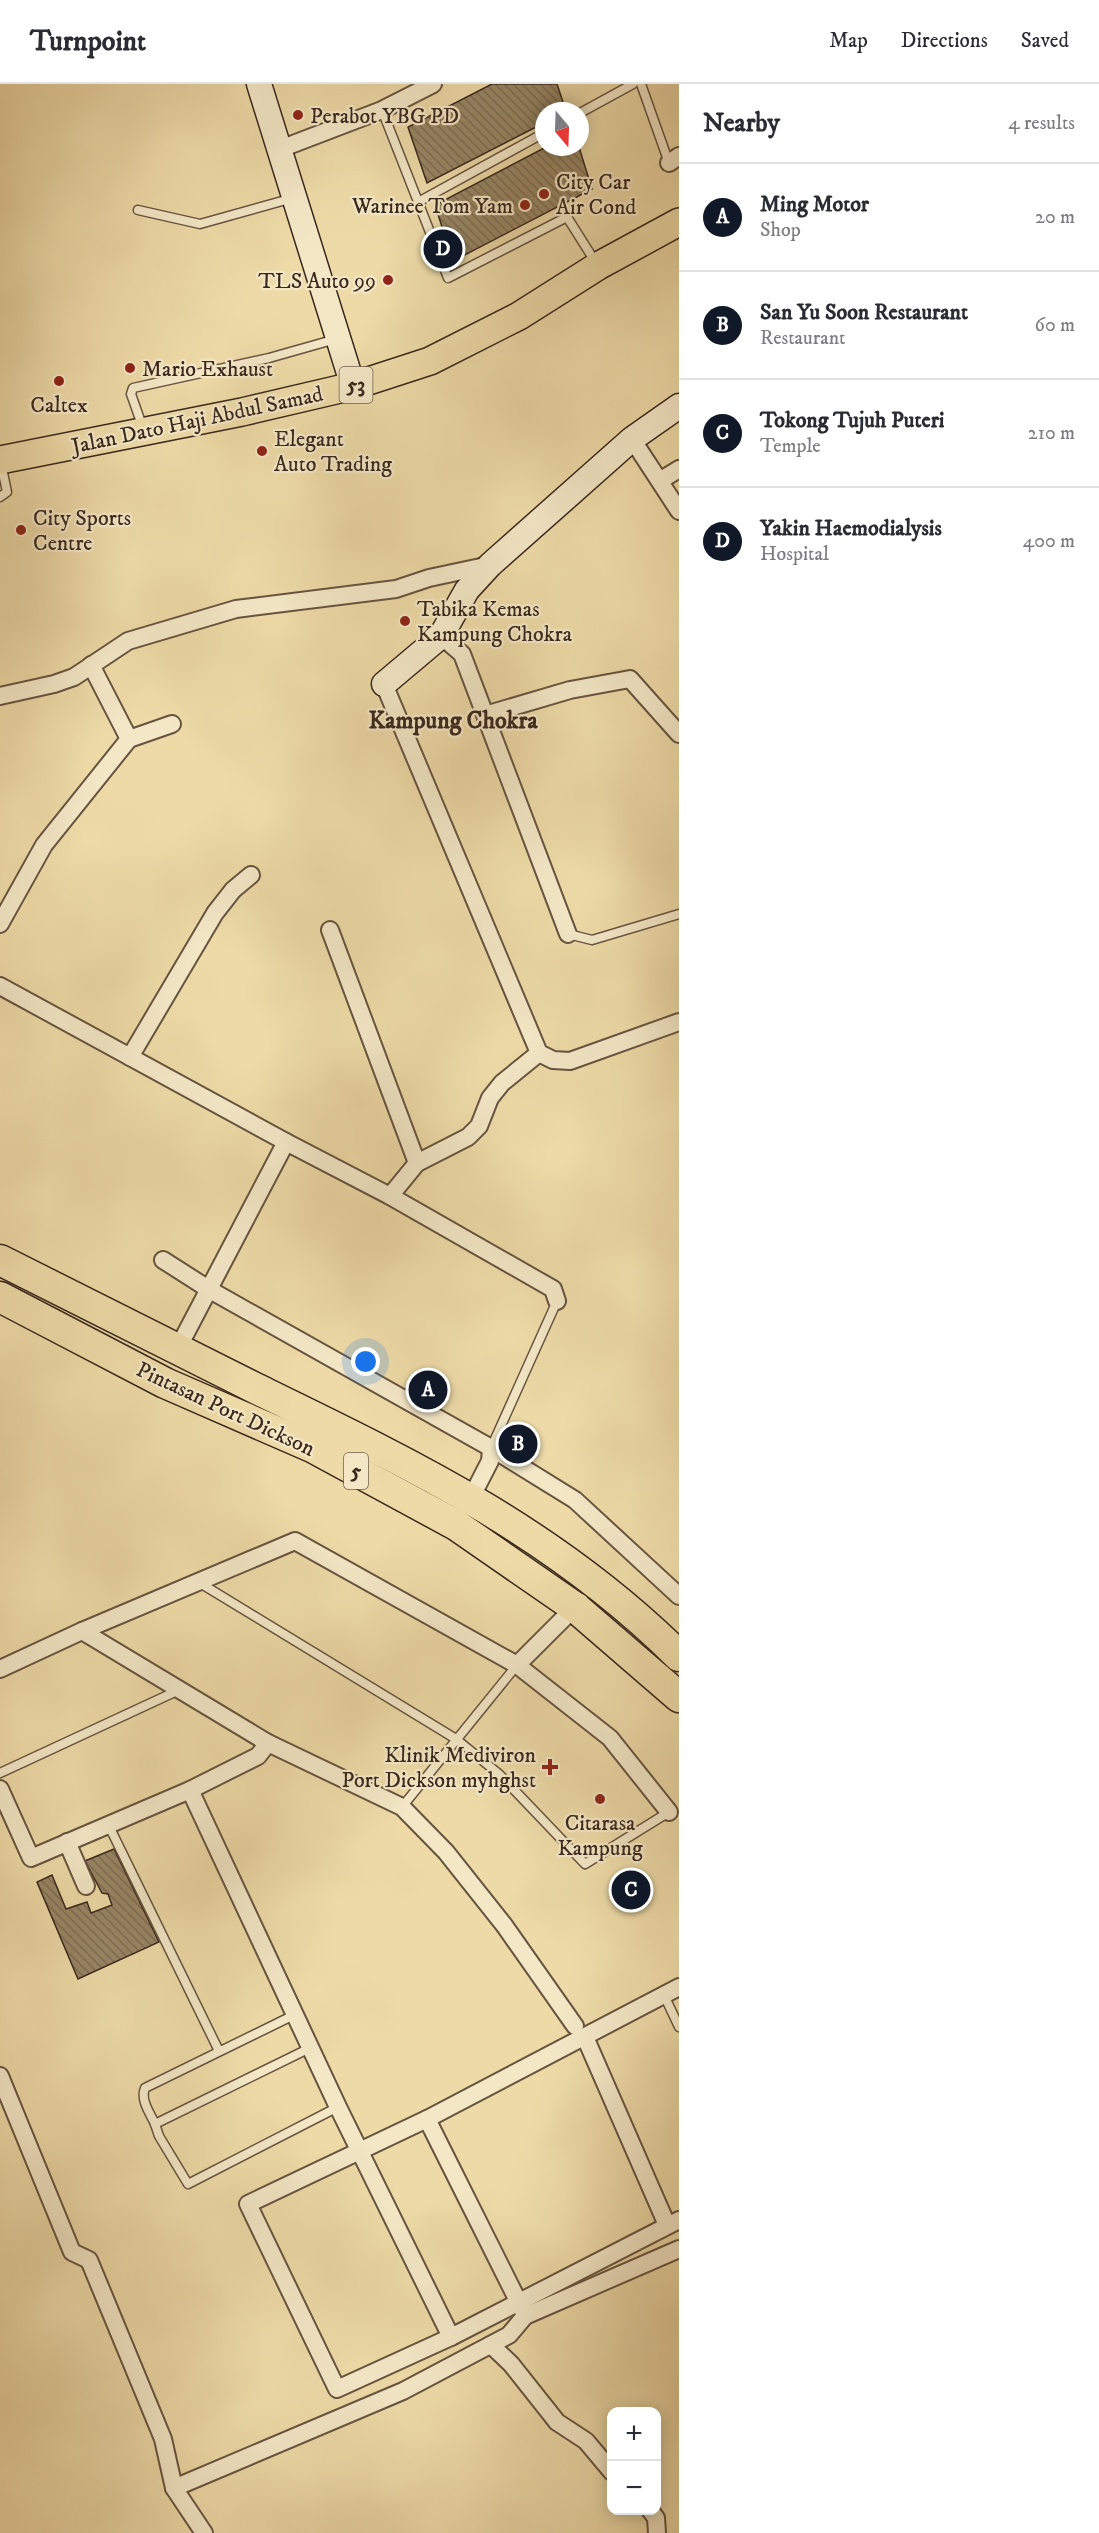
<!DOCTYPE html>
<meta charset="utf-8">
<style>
body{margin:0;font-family:"IM FELL DW Pica",serif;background:#f7f7f7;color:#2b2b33}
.controls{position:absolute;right:18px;bottom:18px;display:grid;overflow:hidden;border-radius:12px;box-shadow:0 3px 15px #0003}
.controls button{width:54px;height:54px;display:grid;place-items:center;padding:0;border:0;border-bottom:2px solid #e1e1e2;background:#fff;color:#2b2b33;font:30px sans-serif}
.compass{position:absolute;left:535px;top:18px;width:54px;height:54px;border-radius:50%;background:#fff;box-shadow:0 3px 15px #0003;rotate:161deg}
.you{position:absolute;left:366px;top:1278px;width:21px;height:21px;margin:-15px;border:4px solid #fff;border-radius:50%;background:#1a73e8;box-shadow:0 0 0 9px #1a73e833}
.badge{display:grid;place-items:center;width:39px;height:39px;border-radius:50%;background:#111827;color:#fff;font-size:20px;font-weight:700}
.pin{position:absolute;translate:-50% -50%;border:3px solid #fff;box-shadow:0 2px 6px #0006}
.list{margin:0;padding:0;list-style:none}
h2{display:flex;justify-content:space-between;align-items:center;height:78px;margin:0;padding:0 24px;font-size:26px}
h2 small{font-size:20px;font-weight:400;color:#7c7c81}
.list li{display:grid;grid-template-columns:39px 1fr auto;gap:18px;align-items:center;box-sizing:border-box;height:108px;padding:0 24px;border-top:2px solid #e1e1e2}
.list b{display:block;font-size:22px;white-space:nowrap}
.list p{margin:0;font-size:20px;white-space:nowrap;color:#7c7c81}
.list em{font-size:20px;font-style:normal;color:#7c7c81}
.map{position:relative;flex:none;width:679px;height:2449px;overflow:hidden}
header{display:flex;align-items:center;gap:36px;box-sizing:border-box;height:84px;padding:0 30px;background:#fff;border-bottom:2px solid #e1e1e2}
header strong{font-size:28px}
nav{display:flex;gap:33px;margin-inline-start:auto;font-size:21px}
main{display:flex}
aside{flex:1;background:#fff}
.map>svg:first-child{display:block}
.building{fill:url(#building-back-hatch);stroke:#3a281c;stroke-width:1.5}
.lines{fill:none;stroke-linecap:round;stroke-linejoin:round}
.lane-casing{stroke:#67543f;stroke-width:11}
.street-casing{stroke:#67543f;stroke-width:20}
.secondary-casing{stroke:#3a281c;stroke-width:27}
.primary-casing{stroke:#3a281c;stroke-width:30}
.highway-casing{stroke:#3a281c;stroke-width:33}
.lane{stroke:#f3e7c6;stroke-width:8}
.street{stroke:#f3e7c6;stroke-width:16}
.secondary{stroke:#f3e7c6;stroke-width:24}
.primary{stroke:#eddaa7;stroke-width:27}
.highway{stroke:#eddaa7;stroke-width:30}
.poi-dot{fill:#8f2418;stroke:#f3e7c6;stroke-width:2}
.labels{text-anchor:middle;stroke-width:4.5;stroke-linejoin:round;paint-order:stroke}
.shield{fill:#f3e7c6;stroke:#72614f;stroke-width:1.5}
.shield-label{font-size:21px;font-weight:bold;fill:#3a281c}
.poi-label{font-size:22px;fill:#3a281c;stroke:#f3e7c6;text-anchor:start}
.street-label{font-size:22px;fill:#3a281c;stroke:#f3e7c6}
.neighbourhood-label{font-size:24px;font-weight:bold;fill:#3a281c;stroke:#f3e7c6}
</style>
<header>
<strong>Turnpoint</strong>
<nav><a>Map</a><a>Directions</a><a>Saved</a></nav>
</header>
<main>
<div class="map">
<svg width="679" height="2449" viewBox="0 0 679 2449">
<defs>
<pattern id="building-back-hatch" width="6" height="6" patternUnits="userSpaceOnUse" patternTransform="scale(1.5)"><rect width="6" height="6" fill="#978564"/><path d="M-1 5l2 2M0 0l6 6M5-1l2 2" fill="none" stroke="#7c6d52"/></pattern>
</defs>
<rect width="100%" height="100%" fill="#eddaa7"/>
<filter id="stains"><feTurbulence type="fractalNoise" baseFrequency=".00333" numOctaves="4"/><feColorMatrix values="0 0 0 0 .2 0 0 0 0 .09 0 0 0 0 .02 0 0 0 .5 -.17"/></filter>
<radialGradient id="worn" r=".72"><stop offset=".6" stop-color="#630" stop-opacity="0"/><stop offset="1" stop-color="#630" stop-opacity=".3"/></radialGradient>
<g class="building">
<polygon points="492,0 557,0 566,27 544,27 544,39 427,99 408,43"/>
<polygon points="546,63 579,63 592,105 453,177 435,121"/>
<polygon points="114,1765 159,1858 78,1895 37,1798 52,1791 66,1825 87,1818 91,1829 112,1821 108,1810 102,1809 85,1777"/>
</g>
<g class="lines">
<defs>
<g id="lane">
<polyline points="641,0 669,79"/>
<polyline points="382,26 448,194 567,133 596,179"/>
<polyline points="580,29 633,0"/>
<polyline points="420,117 544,49"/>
<polyline points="138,126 200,140 293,114"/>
<polyline points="143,344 131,310 133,304 269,274 336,255"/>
<polyline points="0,413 7,408 1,379"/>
<polyline points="568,850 592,856 679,830"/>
<polyline points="491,1364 557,1217"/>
<polyline points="200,1499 456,1655 499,1690 585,1780 669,1728"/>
<polyline points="0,1689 179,1606"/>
<polyline points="402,1723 517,1581"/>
<polyline points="108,1740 219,1967"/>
<polyline points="664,1911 679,1943"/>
<polyline points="310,1964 155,2040 159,2052 188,2100 338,2023"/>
<path d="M155,2040C150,2029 140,2016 145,2004L294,1931"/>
</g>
<g id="street">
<polyline points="280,65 382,26 433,0"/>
<polyline points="669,79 679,72"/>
<polyline points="632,355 679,427"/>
<polyline points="661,396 679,385"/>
<polyline points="441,552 462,570 568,850"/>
<polyline points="91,581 129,655"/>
<polyline points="384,600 539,969 553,976 570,977 679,938"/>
<polyline points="0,612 54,600 74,593 128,557 236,525 396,505 429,494 490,481"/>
<polyline points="485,631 570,606 630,595 679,650"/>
<polyline points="0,840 44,761 129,655 172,640"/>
<polyline points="330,846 417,1079"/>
<polyline points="0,902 286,1058 390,1112 553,1205 557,1217"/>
<polyline points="130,973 215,829 233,806 251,791"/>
<polyline points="390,1112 417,1079 468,1053 479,1042 490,1014 502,999 539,969"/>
<polyline points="163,1176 210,1206 491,1364 575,1416 679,1512"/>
<polyline points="177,1266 286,1058"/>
<polyline points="471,1414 490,1377 491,1364"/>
<polyline points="82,1547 295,1457 517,1581 610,1654 669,1728"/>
<polyline points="517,1581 580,1518"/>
<polyline points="0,1585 82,1547 268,1659 402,1723 446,1768 504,1841 575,1942"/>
<polyline points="0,1705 31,1774 190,1706 258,1672 268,1659"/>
<polyline points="190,1706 338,2023 451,2253"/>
<polyline points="67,1758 86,1802"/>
<polyline points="679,1903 427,2035 248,2120 337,2305 451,2253 679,2136"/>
<polyline points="585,1953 667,2141"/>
<polyline points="0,1992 72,2168 89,2176 163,2355 174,2404 204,2449"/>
<polyline points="427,2035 523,2227"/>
<polyline points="491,2261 511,2280 557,2338 586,2357 612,2388"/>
<polyline points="174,2404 403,2307 509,2251 525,2232 679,2165"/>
<polyline points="650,2426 656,2434 657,2449"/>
</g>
<g id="secondary">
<polyline points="259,0 353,302"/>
<polyline points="384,600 441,552 467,506 490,481 632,355 679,322"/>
</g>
<polyline id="primary" points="0,376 242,328 353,302 430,277 519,232 598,182 679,138"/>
<g id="highway">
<path d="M0,1176C85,1219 170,1262 255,1304C411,1380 554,1448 679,1572"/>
<polyline points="0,1213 165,1299 314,1364 456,1441 576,1524 679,1613"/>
</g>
</defs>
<use href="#lane" class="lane-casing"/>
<use href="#street" class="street-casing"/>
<use href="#secondary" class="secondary-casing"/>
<use href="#primary" class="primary-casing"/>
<use href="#highway" class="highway-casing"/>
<use href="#lane" class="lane"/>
<use href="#street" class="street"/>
<use href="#secondary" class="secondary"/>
<use href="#primary" class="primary"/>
<use href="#highway" class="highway"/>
</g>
<g class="poi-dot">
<circle cx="298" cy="31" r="6"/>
<circle cx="544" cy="110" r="6"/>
<circle cx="525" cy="121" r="6"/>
<circle cx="388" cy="196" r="6"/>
<circle cx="130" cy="284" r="6"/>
<circle cx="59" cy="297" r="6"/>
<circle cx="262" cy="367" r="6"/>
<circle cx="21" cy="446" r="6"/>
<circle cx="405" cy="537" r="6"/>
<path d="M547 1674h6v6h6v6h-6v6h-6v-6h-6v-6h6z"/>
<circle cx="600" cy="1715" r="6"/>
</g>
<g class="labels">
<g class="shield">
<rect x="339.5" y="283" width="33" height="36" rx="4.5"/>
<rect x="344" y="1369" width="24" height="36" rx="4.5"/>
</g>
<g class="shield-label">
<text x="356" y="308">53</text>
<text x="356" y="1394">5</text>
</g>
<g class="poi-label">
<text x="310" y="39">Perabot YBG PD</text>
<text x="556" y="105">City Car<tspan x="556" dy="25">Air Cond</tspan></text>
<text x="513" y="129" text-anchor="end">Warinee Tom Yam</text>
<text x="376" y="204" text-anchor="end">TLS Auto 99</text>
<text x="142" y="292">Mario Exhaust</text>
<text x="59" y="328" text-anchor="middle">Caltex</text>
<text x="274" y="362">Elegant<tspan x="274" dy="25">Auto Trading</tspan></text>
<text x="33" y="441">City Sports<tspan x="33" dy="25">Centre</tspan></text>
<text x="417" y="532">Tabika Kemas<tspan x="417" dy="25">Kampung Chokra</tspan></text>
<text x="536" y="1678" text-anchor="end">Klinik Mediviron<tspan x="536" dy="25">Port Dickson myhghst</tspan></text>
<text x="600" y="1746" text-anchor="middle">Citarasa<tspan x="600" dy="25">Kampung</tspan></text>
</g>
<g class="street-label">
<text transform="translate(197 335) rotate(-12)" y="8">Jalan Dato Haji Abdul Samad</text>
<text transform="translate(226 1324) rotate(25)" y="8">Pintasan Port Dickson</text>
</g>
<g class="neighbourhood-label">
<text x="453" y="644">Kampung Chokra</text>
</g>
</g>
<rect width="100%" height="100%" filter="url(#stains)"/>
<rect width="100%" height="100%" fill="url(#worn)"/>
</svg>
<div class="controls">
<button>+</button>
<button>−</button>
</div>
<svg class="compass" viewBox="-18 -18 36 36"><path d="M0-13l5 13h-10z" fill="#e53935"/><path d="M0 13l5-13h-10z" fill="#7c7c81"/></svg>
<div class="you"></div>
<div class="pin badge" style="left:428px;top:1306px">A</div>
<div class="pin badge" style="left:518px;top:1360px">B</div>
<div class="pin badge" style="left:631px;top:1806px">C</div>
<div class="pin badge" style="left:443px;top:165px">D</div>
</div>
<aside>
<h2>Nearby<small>4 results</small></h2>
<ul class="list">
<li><span class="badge">A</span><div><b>Ming Motor</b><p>Shop</p></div><em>20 m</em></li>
<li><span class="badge">B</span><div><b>San Yu Soon Restaurant</b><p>Restaurant</p></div><em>60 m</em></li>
<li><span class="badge">C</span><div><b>Tokong Tujuh Puteri</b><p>Temple</p></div><em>210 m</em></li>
<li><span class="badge">D</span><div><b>Yakin Haemodialysis</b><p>Hospital</p></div><em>400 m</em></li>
</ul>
</aside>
</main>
